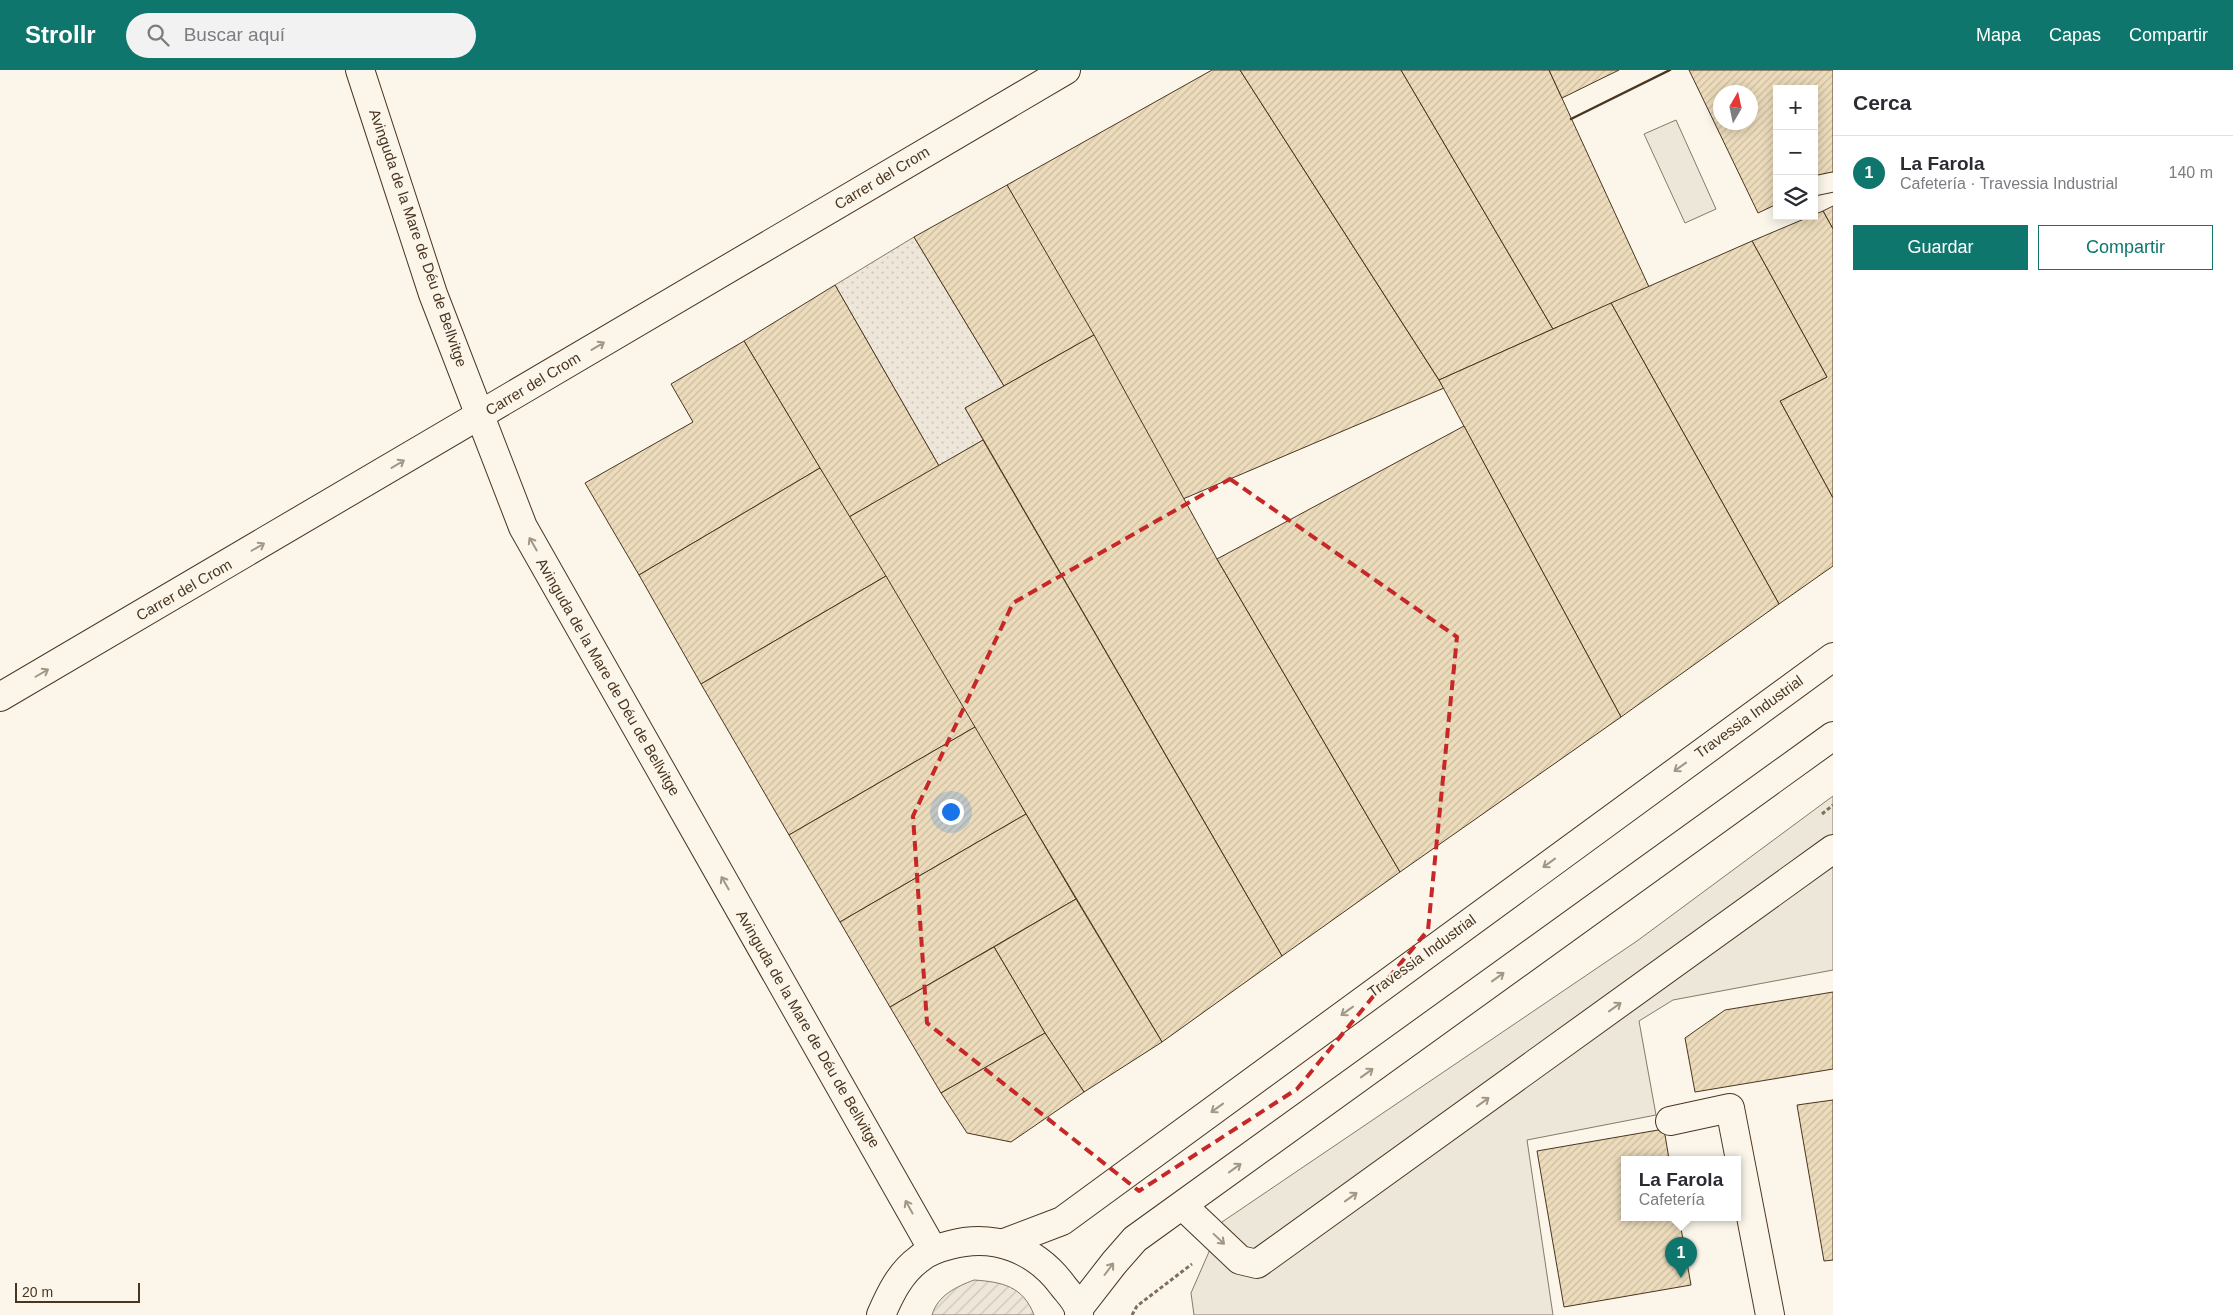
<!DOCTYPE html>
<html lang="es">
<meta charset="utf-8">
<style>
body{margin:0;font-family:Helvetica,sans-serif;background:#f2f2f3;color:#2b2b33}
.controls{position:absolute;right:15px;top:15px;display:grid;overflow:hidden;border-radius:0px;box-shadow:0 2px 12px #0003}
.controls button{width:45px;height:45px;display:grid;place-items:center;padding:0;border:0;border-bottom:1px solid #e1e1e2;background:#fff;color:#2b2b33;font:25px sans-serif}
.compass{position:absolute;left:1713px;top:15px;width:45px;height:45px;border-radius:50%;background:#fff;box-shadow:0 2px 12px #0003;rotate:9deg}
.scale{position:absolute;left:15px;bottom:12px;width:125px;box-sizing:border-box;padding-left:5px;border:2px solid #4a3520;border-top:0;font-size:14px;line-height:18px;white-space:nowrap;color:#4a3520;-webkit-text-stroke:4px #fbf6e9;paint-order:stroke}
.you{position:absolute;left:950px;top:741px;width:18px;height:18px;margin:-12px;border:4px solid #fff;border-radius:50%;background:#1a73e8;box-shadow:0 0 0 8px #1a73e833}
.badge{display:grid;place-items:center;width:32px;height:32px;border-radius:50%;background:#0f766e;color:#fff;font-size:16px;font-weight:700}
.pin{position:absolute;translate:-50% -41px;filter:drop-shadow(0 1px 2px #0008)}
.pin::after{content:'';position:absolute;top:26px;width:18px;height:15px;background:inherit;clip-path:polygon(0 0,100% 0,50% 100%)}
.popup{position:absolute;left:1621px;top:1086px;width:120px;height:65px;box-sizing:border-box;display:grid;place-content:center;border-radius:0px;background:#fff;filter:drop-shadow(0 1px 4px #0005);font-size:16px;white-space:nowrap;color:#7c7c81}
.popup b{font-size:19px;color:#2b2b33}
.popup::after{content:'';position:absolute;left:50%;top:100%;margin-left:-10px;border:10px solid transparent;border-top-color:#fff}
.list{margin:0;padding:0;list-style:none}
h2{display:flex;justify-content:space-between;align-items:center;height:65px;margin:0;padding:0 20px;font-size:21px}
h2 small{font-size:16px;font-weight:400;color:#7c7c81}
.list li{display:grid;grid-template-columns:32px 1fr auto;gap:15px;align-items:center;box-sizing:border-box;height:75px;padding:0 20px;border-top:1px solid #e1e1e2}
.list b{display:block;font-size:19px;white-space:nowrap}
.list p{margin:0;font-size:16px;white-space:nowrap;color:#7c7c81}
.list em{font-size:16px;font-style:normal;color:#7c7c81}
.actions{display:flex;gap:10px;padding:15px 20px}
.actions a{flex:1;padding:11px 0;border:1px solid #0f766e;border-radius:0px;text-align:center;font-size:18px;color:#0f766e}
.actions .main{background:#0f766e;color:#fff}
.icon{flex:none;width:28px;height:28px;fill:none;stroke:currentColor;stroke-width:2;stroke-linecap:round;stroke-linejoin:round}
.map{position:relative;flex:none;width:1833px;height:1245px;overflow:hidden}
header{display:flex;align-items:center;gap:30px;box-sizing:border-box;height:70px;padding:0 25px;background:#0f766e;color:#fff}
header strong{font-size:24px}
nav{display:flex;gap:28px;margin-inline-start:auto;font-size:18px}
.search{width:350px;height:45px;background:#f2f2f3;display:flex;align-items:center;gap:12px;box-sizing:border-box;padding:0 18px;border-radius:28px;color:#7c7c81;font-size:19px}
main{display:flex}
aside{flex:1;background:#fff}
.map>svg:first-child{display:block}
.grass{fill:url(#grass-dots);stroke:#887966}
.garden{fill:url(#garden-furrows);stroke:#887966}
.parking{fill:#ede7d9;stroke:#887966}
.building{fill:url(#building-hatch);stroke:#4a3520;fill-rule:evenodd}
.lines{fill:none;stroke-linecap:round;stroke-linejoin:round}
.lane-casing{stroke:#4a3520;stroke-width:21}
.street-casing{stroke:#4a3520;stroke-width:30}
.secondary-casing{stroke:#4a3520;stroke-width:30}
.path{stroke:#7f6f5c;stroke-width:3;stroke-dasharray:4 2.5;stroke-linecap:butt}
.lane{stroke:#fbf6e9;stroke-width:19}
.street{stroke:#fbf6e9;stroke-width:28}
.secondary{stroke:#fbf6e9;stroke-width:28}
.wall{stroke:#4a3520;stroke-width:2.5}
.oneway{stroke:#a29684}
.marked{fill:none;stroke:#c62828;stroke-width:4;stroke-dasharray:10 6;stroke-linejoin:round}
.labels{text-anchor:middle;stroke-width:4;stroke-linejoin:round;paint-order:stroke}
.street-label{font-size:15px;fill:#4a3520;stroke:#fbf6e9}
</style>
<header>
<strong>Strollr</strong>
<div class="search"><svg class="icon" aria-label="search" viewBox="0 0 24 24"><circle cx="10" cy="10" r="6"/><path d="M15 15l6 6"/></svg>Buscar aquí</div>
<nav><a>Mapa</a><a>Capas</a><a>Compartir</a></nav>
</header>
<main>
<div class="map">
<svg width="1833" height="1245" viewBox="0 0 1833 1245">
<defs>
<pattern id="grass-dots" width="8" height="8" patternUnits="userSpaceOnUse" patternTransform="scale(1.25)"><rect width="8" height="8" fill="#ede6d9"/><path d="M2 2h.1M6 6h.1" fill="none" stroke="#cdc6ba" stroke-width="1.8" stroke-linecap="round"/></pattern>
<pattern id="garden-furrows" width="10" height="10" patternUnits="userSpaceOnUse" patternTransform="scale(1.25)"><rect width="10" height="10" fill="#ede6d9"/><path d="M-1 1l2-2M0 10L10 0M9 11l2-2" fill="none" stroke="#cdc6ba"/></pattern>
<pattern id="building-hatch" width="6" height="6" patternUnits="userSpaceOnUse" patternTransform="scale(1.25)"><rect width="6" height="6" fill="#ecdcbc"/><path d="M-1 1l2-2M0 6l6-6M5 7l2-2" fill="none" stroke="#ccbda1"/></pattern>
</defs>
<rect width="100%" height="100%" fill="#fbf6e9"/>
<polygon class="grass" points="914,167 1004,316 965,338 983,370 939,396 835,215"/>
<path class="garden" d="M974,1210C1002,1212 1023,1216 1034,1245H932C938,1225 956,1217 974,1210Z"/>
<g class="parking">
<polygon points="1676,50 1716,139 1685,153 1644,64"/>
<polygon points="1833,726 1833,900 1673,930 1639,951 1656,1045 1527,1070 1553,1245 1194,1245 1191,1223 1222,1152 1637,871"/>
</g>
<g class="building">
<polygon points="1212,0 1240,0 1444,318 1183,429 1007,115"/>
<polygon points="1240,0 1401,0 1553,259 1439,310"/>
<polygon points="1401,0 1549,0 1649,217 1553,259"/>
<polygon points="1549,0 1619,0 1562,28"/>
<path d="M1689,0H1833V107L1814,116V19H1777V134L1758,143ZM1720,22H1750V52H1720Z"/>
<polygon points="1007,115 1094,265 1004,316 914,167"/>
<polygon points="1833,136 1833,159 1823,141"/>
<polygon points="1823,141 1833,159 1833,428 1780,331 1827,307 1752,171"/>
<polygon points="1752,171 1827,307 1780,331 1833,428 1833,496 1779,534 1611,233"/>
<polygon points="835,215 939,396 849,447 744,271"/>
<polygon points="1611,233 1779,534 1621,647 1439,310"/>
<polygon points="1094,265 1217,489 1400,802 1282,886 965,338"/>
<polygon points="744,271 820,398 639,505 585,413 693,352 671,314"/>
<polygon points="1464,356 1621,647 1400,802 1217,489"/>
<polygon points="983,370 1282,886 1162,972 849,447"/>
<polygon points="820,398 886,506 701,614 639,505"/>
<polygon points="886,506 975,657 789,765 701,614"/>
<polygon points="975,657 1026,744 840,852 789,765"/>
<polygon points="1026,744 1076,829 890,937 840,852"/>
<polygon points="1076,829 1162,972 1084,1022 1045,963 994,877"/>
<polygon points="994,877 1045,963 941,1023 890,937"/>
<polygon points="1833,922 1833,999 1695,1022 1685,968 1725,940"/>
<polygon points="1045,963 1084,1022 1011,1072 967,1063 941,1023"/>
<polygon points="1833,1030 1833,1190 1824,1191 1797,1035"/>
<polygon points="1664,1059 1669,1089 1625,1089 1625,1147 1679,1147 1691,1215 1564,1237 1537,1081"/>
</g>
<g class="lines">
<defs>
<polyline id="lane" points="1814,116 1833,112"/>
<g id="street">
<polyline points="360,0 433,224 523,457 933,1180"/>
<polyline points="0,627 1066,0"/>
<polyline points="1670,1051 1730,1038 1770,1245"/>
<polyline points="1183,1136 1240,1190 1257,1194 1833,779"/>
</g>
<g id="secondary">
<polyline points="1004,1173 1062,1151 1833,587"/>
<polyline points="1079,1238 1114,1193 1135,1169 1833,666"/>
<path d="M881,1245C890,1224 900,1203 919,1189C928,1181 938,1178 950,1175C994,1163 1036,1179 1063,1216C1070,1225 1080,1234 1079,1245"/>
</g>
</defs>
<use href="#lane" class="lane-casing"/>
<use href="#street" class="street-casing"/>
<use href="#secondary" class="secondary-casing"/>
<g class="path">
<polyline points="1822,744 1833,735"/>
<polyline points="1132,1245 1137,1236 1192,1194"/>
</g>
<use href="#lane" class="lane"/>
<use href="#street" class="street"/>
<use href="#secondary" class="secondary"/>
<polyline class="wall" points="1571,49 1670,0"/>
</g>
<defs><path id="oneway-shaft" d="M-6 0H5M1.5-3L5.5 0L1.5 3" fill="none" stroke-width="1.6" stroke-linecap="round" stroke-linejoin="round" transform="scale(1.25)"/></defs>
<g class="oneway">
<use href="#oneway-shaft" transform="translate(598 276) rotate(-31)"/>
<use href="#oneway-shaft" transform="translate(398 394) rotate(-31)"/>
<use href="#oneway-shaft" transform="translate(533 474) rotate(-120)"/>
<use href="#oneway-shaft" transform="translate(258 477) rotate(-30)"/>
<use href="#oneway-shaft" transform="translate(42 603) rotate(-30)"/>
<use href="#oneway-shaft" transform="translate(1680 697) rotate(144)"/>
<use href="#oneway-shaft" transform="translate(1549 793) rotate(144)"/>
<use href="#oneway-shaft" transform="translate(725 813) rotate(-120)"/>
<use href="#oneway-shaft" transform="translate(1498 907) rotate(-36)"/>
<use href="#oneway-shaft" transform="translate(1615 937) rotate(-36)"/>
<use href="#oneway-shaft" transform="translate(1347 941) rotate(144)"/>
<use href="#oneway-shaft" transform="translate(1367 1003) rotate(-36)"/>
<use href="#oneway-shaft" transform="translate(1483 1032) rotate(-36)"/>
<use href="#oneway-shaft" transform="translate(1217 1038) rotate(144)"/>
<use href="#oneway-shaft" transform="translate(1235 1098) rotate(-36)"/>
<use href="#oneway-shaft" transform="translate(1351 1127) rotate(-36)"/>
<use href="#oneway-shaft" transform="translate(909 1137) rotate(-119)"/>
<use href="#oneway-shaft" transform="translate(1219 1169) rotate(43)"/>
<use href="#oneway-shaft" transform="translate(1109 1199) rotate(-53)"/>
</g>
<path class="marked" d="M1230,409L1457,567L1428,860L1297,1019L1139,1121L927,953L913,746L1013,533Z"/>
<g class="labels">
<g class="street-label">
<text transform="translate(882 108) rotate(-31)" y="5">Carrer del Crom</text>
<text transform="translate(418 168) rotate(71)" y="5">Avinguda de la Mare de Déu de Bellvitge</text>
<text transform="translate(533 314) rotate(-31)" y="5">Carrer del Crom</text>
<text transform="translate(184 520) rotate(-30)" y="5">Carrer del Crom</text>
<text transform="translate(608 607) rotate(60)" y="5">Avinguda de la Mare de Déu de Bellvitge</text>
<text transform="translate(1749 647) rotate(-36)" y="5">Travessia Industrial</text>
<text transform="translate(1422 886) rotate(-36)" y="5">Travessia Industrial</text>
<text transform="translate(808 959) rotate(60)" y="5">Avinguda de la Mare de Déu de Bellvitge</text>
</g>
</g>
</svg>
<div class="controls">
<button>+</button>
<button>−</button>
<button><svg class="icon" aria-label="layers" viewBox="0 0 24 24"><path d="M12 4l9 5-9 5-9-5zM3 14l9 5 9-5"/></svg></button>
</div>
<svg class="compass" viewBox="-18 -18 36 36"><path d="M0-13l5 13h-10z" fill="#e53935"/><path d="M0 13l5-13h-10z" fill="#7c7c81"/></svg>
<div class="scale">20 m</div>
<div class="you"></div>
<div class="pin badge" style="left:1681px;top:1208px">1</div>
<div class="popup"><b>La Farola</b>Cafetería</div>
</div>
<aside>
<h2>Cerca<small></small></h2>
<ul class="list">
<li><span class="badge">1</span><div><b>La Farola</b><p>Cafetería · Travessia Industrial</p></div><em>140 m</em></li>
</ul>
<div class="actions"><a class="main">Guardar</a><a>Compartir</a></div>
</aside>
</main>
